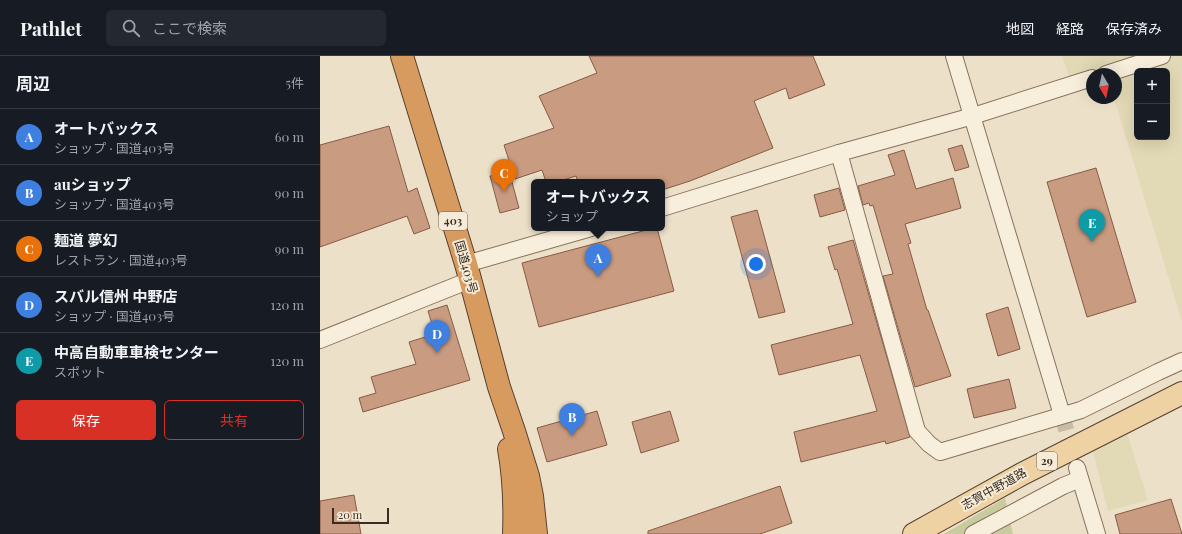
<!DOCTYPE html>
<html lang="ja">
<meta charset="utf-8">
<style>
body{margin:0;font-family:"Playfair Display","Noto Sans JP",serif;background:#242831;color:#f1f3f6}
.controls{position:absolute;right:12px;top:12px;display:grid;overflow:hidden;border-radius:6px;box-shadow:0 4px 16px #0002}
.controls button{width:36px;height:36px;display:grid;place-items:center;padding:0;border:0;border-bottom:1px solid #363941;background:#171b24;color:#f1f3f6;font:20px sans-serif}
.compass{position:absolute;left:766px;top:12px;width:36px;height:36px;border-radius:50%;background:#171b24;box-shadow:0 4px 16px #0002;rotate:171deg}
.scale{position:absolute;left:12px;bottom:10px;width:57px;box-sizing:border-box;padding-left:4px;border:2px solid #3a2c21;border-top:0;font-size:11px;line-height:14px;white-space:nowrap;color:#3a2c21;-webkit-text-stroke:3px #f5ebd8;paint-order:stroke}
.you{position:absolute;left:436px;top:208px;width:14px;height:14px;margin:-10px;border:3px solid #fff;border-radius:50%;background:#1a73e8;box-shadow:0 0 0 6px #1a73e833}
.badge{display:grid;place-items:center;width:26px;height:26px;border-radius:50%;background:#d93025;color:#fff;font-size:13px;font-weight:700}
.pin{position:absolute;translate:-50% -33px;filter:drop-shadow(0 1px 2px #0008)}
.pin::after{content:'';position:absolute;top:21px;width:14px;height:12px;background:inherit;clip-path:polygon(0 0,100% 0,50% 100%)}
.popup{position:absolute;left:211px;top:123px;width:134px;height:52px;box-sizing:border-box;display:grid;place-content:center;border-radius:6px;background:#171b24;filter:drop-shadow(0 1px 3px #0005);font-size:13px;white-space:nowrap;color:#9ea1a6}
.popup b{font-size:15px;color:#f1f3f6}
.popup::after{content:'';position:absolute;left:50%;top:100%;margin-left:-8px;border:8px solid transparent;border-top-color:#171b24}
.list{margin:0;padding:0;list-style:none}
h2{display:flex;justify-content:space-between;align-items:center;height:52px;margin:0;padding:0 16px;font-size:17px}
h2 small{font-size:13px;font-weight:400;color:#9ea1a6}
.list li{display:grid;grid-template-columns:26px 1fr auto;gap:12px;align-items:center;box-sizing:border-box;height:56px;padding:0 16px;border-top:1px solid #363941}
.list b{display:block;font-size:15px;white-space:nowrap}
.list p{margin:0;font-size:13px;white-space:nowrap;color:#9ea1a6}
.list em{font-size:13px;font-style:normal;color:#9ea1a6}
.actions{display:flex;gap:8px;padding:12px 16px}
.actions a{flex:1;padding:9px 0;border:1px solid #d93025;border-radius:6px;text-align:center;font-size:14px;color:#d93025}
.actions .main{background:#d93025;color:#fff}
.icon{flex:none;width:22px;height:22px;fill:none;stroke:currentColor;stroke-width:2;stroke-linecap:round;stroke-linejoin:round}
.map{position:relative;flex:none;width:862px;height:478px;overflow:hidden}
header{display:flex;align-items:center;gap:24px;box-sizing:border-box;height:56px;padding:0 20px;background:#171b24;border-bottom:1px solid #363941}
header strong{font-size:19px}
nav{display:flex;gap:22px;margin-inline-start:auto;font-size:14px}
.search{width:280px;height:36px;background:#242831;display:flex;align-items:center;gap:10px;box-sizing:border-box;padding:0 14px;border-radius:6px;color:#9ea1a6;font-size:15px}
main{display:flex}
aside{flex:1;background:#171b24}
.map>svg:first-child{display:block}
.farmland{fill:#e2d9b6;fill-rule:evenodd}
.green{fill:#c8cb9d}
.building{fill:#c99b81;stroke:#875b45}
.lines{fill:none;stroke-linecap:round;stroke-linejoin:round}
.street-tunnel{stroke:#c9bca7;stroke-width:16;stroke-dasharray:16 8;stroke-linecap:butt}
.street-casing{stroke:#89725e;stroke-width:18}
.primary-casing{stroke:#574132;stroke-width:24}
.highway-casing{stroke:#574132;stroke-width:24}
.street{stroke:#f8eedc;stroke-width:16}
.primary{stroke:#eed2a3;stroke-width:22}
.highway{stroke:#d79b5f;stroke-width:22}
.labels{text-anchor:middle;stroke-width:4;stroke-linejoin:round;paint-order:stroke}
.shield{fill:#f5ebd8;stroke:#726558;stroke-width:1}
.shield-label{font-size:11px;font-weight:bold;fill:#3a2c21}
.street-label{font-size:12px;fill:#3a2c21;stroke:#f5ebd8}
</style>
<header>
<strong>Pathlet</strong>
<div class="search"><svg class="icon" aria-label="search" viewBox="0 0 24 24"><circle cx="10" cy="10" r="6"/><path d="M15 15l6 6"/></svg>ここで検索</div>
<nav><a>地図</a><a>経路</a><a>保存済み</a></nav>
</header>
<main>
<aside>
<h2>周辺<small>5件</small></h2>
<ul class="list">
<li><span class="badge" style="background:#3f7fe0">A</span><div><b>オートバックス</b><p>ショップ · 国道403号</p></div><em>60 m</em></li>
<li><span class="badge" style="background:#3f7fe0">B</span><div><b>auショップ</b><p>ショップ · 国道403号</p></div><em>90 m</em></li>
<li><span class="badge" style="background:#e8710a">C</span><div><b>麺道 夢幻</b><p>レストラン · 国道403号</p></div><em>90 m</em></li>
<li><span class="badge" style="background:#3f7fe0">D</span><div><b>スバル信州 中野店</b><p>ショップ · 国道403号</p></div><em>120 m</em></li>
<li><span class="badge" style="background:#0f9aa8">E</span><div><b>中高自動車車検センター</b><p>スポット</p></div><em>120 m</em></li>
</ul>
<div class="actions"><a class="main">保存</a><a>共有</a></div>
</aside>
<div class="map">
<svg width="862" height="478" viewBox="0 0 862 478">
<rect width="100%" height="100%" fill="#ede0c9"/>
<g class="farmland">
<path d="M742,0H862V266L794,42H796V18L752,29ZM817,15H847V81H817Z"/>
<polygon points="806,374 828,444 788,455 772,392"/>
</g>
<polygon class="green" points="685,442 693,478 624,478"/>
<g class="building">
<polygon points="269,0 493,0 505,29 469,43 466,32 434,45 453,92 370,125 342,134 342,126 258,126 256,120 237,126 226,126 222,114 195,123 184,89 234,72 219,40 277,17"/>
<polygon points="69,70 88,136 97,132 110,172 94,178 87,160 0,191 0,89"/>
<polygon points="642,89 649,111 635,115 628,93"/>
<polygon points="584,94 596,133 633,122 641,152 585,168 591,187 588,188 607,254 608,254 631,320 595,331 563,220 573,218 553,149 550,150 549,147 543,149 538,130 575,119 568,99"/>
<polygon points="776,112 816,246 767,261 727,126"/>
<polygon points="189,115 199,152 180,157 170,120"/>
<polygon points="519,132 525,154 500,161 494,139"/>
<polygon points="437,154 465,256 439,262 411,161"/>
<polygon points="334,172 337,172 354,235 219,271 202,207"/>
<polygon points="533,184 590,381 566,388 565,385 481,406 474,376 557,355 540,299 459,319 451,289 533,268 517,213 515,214 508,191"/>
<polygon points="127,249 150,324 43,356 39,342 56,337 51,321 96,308 89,286 115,278 108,255"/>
<polygon points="688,251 700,293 678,300 666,258"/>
<polygon points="689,323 696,352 654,362 647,333"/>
<polygon points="277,355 287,389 227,406 217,372"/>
<polygon points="350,355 359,385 321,397 312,366"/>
<polygon points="460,430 472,467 440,478 328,478 328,475"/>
<polygon points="34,439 41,478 0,478 0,445"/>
<polygon points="851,443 862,478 800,478 795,459"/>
</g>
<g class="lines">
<polyline class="street-tunnel" points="742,359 754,403"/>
<defs>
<g id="street">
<polyline points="634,0 742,359"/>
<polyline points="786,18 842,0"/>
<polyline points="519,97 597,375 609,388 620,396 761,354 838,316 862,305"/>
<polyline points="342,152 519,97 653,60 772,22"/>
<polyline points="146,208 271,172"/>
<polyline points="0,284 150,224"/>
<polyline points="757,412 777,478"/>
<polyline points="653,478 743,430 760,423"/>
</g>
<polyline id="primary" points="594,478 702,418 862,337"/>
<g id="highway">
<polyline points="82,0 146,208 179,331 194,375 208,420 212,440 216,478"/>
<path d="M189,393C194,421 195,450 194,478"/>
</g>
</defs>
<use href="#street" class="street-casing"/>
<use href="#primary" class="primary-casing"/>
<use href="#highway" class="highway-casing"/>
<use href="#street" class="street"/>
<use href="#primary" class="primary"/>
<use href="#highway" class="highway"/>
</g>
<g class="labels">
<g class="shield">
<rect x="119" y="156" width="28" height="18" rx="3"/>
<rect x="717" y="396" width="20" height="18" rx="3"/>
</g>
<g class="shield-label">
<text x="133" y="169">403</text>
<text x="727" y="409">29</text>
</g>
<g class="street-label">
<text transform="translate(146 211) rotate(74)" y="4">国道403号</text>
<text transform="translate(674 433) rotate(-29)" y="4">志賀中野道路</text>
</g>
</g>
</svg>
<div class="controls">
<button>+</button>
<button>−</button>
</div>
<svg class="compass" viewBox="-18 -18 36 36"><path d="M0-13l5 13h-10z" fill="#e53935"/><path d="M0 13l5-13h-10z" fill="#9ea1a6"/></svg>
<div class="scale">20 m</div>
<div class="you"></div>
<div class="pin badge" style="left:278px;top:221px;background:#3f7fe0">A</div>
<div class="popup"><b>オートバックス</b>ショップ</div>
<div class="pin badge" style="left:252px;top:380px;background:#3f7fe0">B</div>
<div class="pin badge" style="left:184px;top:136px;background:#e8710a">C</div>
<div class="pin badge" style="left:117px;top:297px;background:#3f7fe0">D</div>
<div class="pin badge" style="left:772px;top:186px;background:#0f9aa8">E</div>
</div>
</main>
